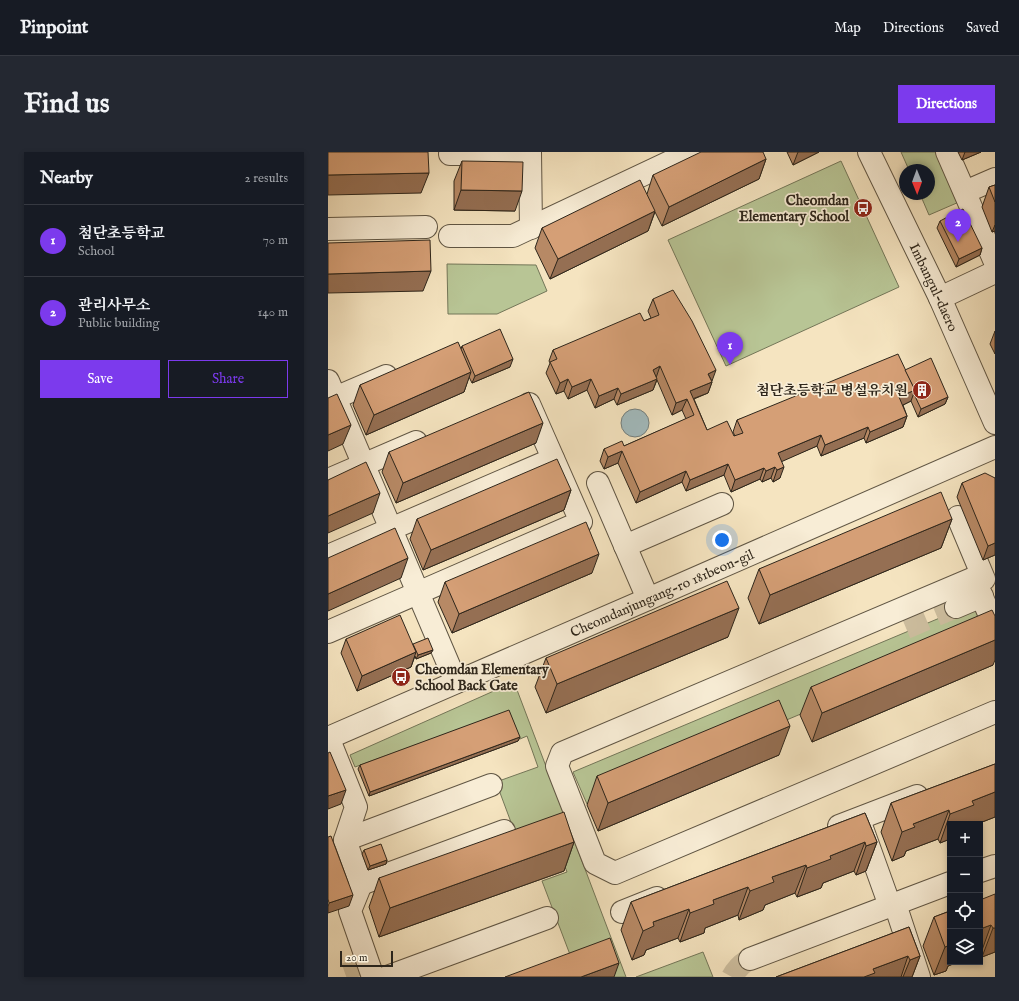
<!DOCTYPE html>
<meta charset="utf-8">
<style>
body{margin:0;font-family:"IM FELL English","Noto Serif KR",serif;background:#242831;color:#f1f3f6}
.controls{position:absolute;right:12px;bottom:12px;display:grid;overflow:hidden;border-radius:0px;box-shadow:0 2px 6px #0003}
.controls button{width:36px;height:36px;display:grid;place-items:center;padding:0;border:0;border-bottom:1px solid #363941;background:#171b24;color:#f1f3f6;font:20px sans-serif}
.compass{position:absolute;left:571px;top:12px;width:36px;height:36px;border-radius:50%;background:#171b24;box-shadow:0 2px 6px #0003;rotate:179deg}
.scale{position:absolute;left:12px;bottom:10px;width:53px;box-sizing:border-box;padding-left:4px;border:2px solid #2e261b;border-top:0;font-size:11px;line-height:14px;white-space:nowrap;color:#2e261b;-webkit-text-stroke:3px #f8edd6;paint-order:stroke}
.you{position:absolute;left:394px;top:388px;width:14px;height:14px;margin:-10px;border:3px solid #fff;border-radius:50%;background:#1a73e8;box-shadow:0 0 0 6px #1a73e833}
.badge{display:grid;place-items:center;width:26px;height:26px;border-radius:50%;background:#7c3aed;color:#fff;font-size:13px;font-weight:700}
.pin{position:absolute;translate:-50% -33px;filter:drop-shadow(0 1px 2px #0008)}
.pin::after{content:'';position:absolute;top:21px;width:14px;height:12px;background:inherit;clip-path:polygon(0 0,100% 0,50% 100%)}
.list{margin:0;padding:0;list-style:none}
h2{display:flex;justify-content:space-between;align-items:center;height:52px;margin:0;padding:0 16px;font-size:17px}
h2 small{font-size:13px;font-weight:400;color:#9ea1a6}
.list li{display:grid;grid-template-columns:26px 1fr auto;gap:12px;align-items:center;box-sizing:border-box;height:72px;padding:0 16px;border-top:1px solid #363941}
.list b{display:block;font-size:15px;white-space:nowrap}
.list p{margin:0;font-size:13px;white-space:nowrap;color:#9ea1a6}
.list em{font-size:13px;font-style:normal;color:#9ea1a6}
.actions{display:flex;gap:8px;padding:12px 16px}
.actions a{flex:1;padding:9px 0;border:1px solid #7c3aed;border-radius:0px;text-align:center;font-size:14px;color:#7c3aed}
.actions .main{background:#7c3aed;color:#fff}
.icon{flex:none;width:22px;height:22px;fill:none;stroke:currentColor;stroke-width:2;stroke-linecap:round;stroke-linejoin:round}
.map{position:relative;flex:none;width:667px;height:825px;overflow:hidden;border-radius:0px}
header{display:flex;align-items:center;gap:24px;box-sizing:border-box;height:56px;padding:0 20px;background:#171b24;border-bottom:1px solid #363941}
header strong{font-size:19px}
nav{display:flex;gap:22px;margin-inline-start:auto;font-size:14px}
.intro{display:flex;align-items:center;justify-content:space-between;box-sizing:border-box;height:96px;padding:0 24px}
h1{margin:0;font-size:28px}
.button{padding:10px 18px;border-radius:0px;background:#7c3aed;color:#fff;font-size:14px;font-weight:700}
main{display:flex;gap:24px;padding:0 24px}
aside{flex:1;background:#171b24;border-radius:0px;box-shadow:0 2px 6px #0003}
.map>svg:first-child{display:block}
.green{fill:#b8c595;stroke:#737658}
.water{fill:#a2bbbe;stroke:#747f7d}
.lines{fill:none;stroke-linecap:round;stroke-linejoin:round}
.minor-tunnel{stroke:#cdbe9f;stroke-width:22;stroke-dasharray:22 11;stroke-linecap:butt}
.minor-casing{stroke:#605644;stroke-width:24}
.minor{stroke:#f8edd6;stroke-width:22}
.wall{fill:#b78965;stroke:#2e261b}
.shaded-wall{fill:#956f53;stroke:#2e261b}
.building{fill:#d59f76;stroke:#2e261b}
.labels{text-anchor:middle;stroke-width:3.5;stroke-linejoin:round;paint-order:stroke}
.poi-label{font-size:14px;font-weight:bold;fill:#2e261b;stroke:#f8edd6;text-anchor:end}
.street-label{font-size:14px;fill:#2e261b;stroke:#f8edd6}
</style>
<header>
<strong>Pinpoint</strong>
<nav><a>Map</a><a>Directions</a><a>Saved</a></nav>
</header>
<div class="intro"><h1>Find us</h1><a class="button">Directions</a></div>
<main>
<aside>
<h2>Nearby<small>2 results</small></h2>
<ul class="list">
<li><span class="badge">1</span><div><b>첨단초등학교</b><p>School</p></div><em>70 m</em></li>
<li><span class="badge">2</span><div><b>관리사무소</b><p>Public building</p></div><em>140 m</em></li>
</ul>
<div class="actions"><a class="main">Save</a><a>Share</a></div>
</aside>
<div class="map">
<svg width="667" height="825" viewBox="0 0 667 825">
<rect width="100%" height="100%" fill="#f5e4c0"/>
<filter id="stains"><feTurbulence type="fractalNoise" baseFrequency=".005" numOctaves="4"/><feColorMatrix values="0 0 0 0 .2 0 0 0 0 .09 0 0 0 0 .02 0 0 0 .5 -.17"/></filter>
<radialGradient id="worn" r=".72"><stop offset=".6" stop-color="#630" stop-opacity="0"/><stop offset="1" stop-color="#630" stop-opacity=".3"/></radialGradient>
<g class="green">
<polygon points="573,0 608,0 631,50 601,63 592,42 601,42 601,18 581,18"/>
<polygon points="513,9 571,135 398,214 340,88"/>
<polygon points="119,112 208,113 219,139 169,162 120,162"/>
<polygon points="645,452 658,484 259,652 245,620"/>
<polygon points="186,530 298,825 277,825 249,821 214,729 239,720 223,678 190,689 168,630 210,615 199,584 192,587 181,559 27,615 22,603"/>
<polygon points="375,800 385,825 308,825"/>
</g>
<circle class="water" cx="307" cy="271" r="14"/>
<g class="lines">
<g class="minor-tunnel">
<polyline points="578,476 628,455"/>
<polyline points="24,808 30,825"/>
<path d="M404,825C409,816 413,812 422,807"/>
</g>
<defs>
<g id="minor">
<polyline points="202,0 203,76"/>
<path id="s1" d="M541,0L612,146L667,271"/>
<polyline points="619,0 667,110"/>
<polyline points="122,2 202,2"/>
<polyline points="637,40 667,27"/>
<polyline points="0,77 98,75"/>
<polyline points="122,84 185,84 363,0"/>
<polyline points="612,146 667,120"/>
<polyline points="0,229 128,530"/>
<polyline points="0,249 58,224"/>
<polyline points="0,328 88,290"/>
<polyline points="270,331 320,447"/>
<polyline points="630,365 656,427"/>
<polyline points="297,394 394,352"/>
<polyline points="0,404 225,307"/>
<polyline points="628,455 654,444"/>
<polyline points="667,476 646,426 234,601 229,614 267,711 287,721 667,560"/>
<polyline points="0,480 253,370 201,252"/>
<polyline points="0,585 28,655 17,688 33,732 22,759 45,825"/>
<path id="s2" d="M0,586L320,447L667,295"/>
<polyline points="511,674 589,644"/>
<polyline points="534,676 562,754"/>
<polyline points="17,688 163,633"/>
<polyline points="652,719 667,714"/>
<polyline points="33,732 176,679"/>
<polyline points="567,752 591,825"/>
<polyline points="294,760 329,746"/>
<polyline points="422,807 622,731"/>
<polyline points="59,825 219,766"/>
</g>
</defs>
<use href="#minor" class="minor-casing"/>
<use href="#minor" class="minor"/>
</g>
<g class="wall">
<polygon points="459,0 491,0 465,13"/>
<polygon points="630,0 653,0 634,8"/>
<polygon points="438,7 431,27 334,74 327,60 320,79 222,127 207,96 214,76 319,42 325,23"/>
<polygon points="134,9 187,59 126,58 126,29"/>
<polygon points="667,33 667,79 664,80 654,55 661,35"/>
<polygon points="612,69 654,96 652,103 628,115 609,76"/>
<polygon points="325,147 384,230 380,241 366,247 379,278 406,284 407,284 405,280 409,268 577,218 620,245 617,252 590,265 583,249 575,253 579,264 575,275 538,291 536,286 493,304 489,294 453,309 452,326 445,330 443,326 434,330 432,327 403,340 396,323 358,339 354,330 308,351 290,311 276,317 272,309 276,297 296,294 358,267 354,258 344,263 329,228 325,238 289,253 286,247 267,256 259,238 240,247 236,239 228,242 218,221 222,211 221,209 225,198 316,169 323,166 320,159"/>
<polygon points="667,179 667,202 662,192"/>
<polygon points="134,194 182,215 144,231 141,225 136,240 38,283 25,253 32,233 133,197"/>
<polygon points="208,291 68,351 54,320 61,300"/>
<polygon points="667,326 667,403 655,408 629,345 634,331"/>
<polygon points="243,338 236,358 95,418 82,387 89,367"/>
<polygon points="624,367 613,396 431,472 420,446 431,417"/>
<polygon points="264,421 124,481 110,450 117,430"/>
<polygon points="400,485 218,561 207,535 218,506"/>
<polygon points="18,487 85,493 105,498 103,501 88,507 87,504 83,515 29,539 13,501"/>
<polygon points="665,513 484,590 472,563 483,535"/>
<polygon points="192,585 190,589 41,644 30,617 32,613"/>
<polygon points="451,603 270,679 259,653 269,624"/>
<polygon points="667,612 667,665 649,672 622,672 622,687 612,691 610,687 578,699 576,704 564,709 553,680 563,651"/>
<polygon points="537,661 549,690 538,719 528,723 526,719 495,731 493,736 469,745 467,741 437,753 435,758 411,768 410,763 377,776 376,781 352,790 350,786 318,798 316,803 304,808 293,778 303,750"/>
<polygon points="246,690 236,719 51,785 41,755 51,726"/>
<polygon points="36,698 59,708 58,712 40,718 34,702"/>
<polygon points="667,742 667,800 654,805 653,801"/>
<polygon points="622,759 622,810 630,810 620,814 618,819 606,823 595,794 606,765"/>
<polygon points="581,775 592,804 584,825 448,825"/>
</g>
<g class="shaded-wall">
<polygon points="470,0 491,0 465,13"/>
<polygon points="637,0 653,0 634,8"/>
<polygon points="438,7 431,27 334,74 341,55"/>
<polygon points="101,21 93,41 0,43 0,23"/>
<polygon points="133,38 194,39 187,59 126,58"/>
<polygon points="327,59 320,79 222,127 230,107"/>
<polygon points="667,73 667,79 664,80"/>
<polygon points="654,96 652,103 628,115 631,107"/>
<polygon points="103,119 95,139 0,141 0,122"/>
<polygon points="185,207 182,215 144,231 147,224"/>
<polygon points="332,214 328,226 325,218"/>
<polygon points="388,218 384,229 380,222"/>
<polygon points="143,220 136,240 38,283 46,263"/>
<polygon points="240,227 236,239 228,242 232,231"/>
<polygon points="263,227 259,238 240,247 244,235"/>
<polygon points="329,227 325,238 289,253 293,242"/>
<polygon points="384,230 380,241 359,249 362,239"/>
<polygon points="290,236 286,247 267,256 271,244"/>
<polygon points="587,238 583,249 567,257 571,245"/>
<polygon points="620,245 617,252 590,265 593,257"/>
<polygon points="359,247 354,258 344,263 348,251"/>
<polygon points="579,264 575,275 538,291 542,280"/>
<polygon points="215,271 208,291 68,351 75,331"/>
<polygon points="23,273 15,292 0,299 0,283"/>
<polygon points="540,275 536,286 493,304 497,293"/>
<polygon points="493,283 489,294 446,313 450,301"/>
<polygon points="294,299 290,311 276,317 280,305"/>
<polygon points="400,312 396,323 358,339 362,328"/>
<polygon points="447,315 443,326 434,330 438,319"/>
<polygon points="456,315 452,326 445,330 449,318"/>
<polygon points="436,316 432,327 403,340 407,328"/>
<polygon points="358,319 354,330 308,351 312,340"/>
<polygon points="243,338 236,358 95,418 103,398"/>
<polygon points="52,341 45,361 0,381 0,364"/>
<polygon points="624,367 613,396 431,472 442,443"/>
<polygon points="667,391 667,403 655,408 660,394"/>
<polygon points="271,402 264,421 124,481 131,462"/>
<polygon points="80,406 73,426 0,459 0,442"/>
<polygon points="411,456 400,485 218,561 229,532"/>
<polygon points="667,488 667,508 665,513 484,590 494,561"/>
<polygon points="105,498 103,501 88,507 90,503"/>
<polygon points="88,500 83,515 29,539 34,524"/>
<polygon points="462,574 451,603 270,679 280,651"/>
<polygon points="192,585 190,589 41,644 42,640"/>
<polygon points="18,638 13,652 0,657 0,644"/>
<polygon points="667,640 667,665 649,672 622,672 622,687 612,691 622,662 644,649"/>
<polygon points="621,658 610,687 578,699 576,704 564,709 574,680 585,672"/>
<polygon points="246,690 236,719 51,785 62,756"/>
<polygon points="537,690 526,719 495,731 493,736 469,745 479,716 502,704"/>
<polygon points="549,690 538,719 528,723 538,694"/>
<polygon points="59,708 58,712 40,718 42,714"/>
<polygon points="478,713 467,741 437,753 435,758 411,768 422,739 444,725"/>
<polygon points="420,735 410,763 377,776 376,781 352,790 362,761 385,748"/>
<polygon points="25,743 21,754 0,761 0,755 1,751"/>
<polygon points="361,757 350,786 318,798 316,803 304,808 315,779 325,770"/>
<polygon points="663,773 653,801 652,802 652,777"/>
<polygon points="665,776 667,776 667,800 654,805"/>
<polygon points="622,793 622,810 630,810 620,814 618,819 606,823 617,795"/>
<polygon points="580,804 573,825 536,825 545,817"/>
<polygon points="592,804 584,825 575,825 582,808"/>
<polygon points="291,811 286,825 253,825"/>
</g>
<g class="building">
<polygon points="0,0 100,0 101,21 0,23"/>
<polygon points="373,0 435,0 438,7 341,55 325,23"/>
<polygon points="134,9 195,10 194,39 133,38"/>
<polygon points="312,28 327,59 230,107 214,76"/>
<polygon points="667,33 667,50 661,35"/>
<polygon points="635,57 654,96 631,107 612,69"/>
<polygon points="102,88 103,119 0,122 0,91"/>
<polygon points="345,138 364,169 388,218 380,222 384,230 362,239 379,278 399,269 406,284 415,281 409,268 570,202 587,238 571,245 579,264 542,280 540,275 497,293 493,283 450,301 456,315 449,318 447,315 438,319 436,316 407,328 400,312 362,328 358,319 312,340 294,299 280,305 276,297 294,289 296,294 366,263 359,247 348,251 332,214 325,218 329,227 293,242 290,236 271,244 263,227 244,235 240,227 232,231 222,210 229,207 225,198 312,161 316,169 331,163 325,147"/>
<polygon points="172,177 185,207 147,224 134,194"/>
<polygon points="130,190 143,220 46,263 32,233"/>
<polygon points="603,206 620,245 593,257 586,242 587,238 577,218"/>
<polygon points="201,240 215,271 75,331 61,300"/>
<polygon points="9,242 23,273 0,283 0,246"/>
<polygon points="229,307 243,338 103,398 89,367"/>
<polygon points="38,310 52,341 0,364 0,328"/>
<polygon points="657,321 667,326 667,391 660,394 634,331"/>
<polygon points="613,340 624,367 442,443 431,417"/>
<polygon points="258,370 271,402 131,462 117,430"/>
<polygon points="67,376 80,406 0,442 0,406"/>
<polygon points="399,429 411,456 229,532 218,506"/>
<polygon points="664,458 667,464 667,488 494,561 483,535"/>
<polygon points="72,463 88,500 34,524 18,487"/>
<polygon points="100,486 105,498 90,503 85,492"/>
<polygon points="451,548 462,574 280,651 269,624"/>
<polygon points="181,558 192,585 42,640 32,613"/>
<polygon points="2,600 18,638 0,644 0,601"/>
<polygon points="667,612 667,640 644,649 646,653 622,662 621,658 585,672 587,675 574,680 563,651"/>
<polygon points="236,660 246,690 62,756 51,726"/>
<polygon points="537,661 549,690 538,694 537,690 502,704 503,707 479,716 478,713 444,725 446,730 422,739 420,735 385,748 386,752 362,761 361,757 325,770 326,774 315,779 303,750"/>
<polygon points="3,684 25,743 1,751 0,747 0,685"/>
<polygon points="53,692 59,708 42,714 36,698"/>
<polygon points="667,742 667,776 665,776 663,773 652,777 652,748"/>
<polygon points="622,759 622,793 617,795 606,765"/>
<polygon points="581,775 592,804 582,808 580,804 545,817 547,821 536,825 448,825"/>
<polygon points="282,786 291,811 253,825 177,825"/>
</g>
<defs>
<symbol id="bus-disc" viewBox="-11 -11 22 22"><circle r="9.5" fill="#8f2418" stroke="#f8edd6"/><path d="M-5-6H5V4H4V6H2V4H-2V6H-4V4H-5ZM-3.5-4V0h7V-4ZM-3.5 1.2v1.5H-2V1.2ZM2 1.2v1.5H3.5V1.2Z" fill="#fff"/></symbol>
<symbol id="building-disc" viewBox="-11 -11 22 22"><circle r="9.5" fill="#8f2418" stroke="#f8edd6"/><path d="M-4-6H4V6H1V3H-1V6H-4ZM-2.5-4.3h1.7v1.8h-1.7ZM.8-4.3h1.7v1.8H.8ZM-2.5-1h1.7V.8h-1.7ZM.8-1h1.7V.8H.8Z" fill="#fff"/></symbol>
</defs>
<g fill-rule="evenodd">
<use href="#bus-disc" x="524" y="45" width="22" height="22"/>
<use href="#building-disc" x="583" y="227" width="22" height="22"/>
<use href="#bus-disc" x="62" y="514" width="22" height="22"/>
</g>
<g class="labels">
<g class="poi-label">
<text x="521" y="53">Cheomdan<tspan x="521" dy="16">Elementary School</tspan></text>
<text x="580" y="243">첨단초등학교 병설유치원</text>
<text x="87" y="522" text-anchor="start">Cheomdan Elementary<tspan x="87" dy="16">School Back Gate</tspan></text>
</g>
<g class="street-label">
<text dy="5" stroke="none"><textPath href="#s1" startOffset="150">Imbangul-daero</textPath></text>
<text dy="5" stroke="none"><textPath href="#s2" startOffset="364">Cheomdanjungang-ro 181beon-gil</textPath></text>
</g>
</g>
<rect width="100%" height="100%" filter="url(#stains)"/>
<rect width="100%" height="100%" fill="url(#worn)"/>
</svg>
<div class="controls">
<button>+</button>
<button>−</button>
<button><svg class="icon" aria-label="locate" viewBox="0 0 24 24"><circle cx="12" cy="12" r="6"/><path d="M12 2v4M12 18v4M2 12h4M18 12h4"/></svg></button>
<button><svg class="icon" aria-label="layers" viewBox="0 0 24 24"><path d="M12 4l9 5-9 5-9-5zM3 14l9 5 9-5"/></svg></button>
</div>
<svg class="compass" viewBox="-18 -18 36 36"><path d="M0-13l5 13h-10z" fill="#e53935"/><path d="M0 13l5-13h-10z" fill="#9ea1a6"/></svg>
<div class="scale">20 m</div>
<div class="you"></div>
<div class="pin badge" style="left:402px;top:213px">1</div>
<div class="pin badge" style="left:630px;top:90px">2</div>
</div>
</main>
